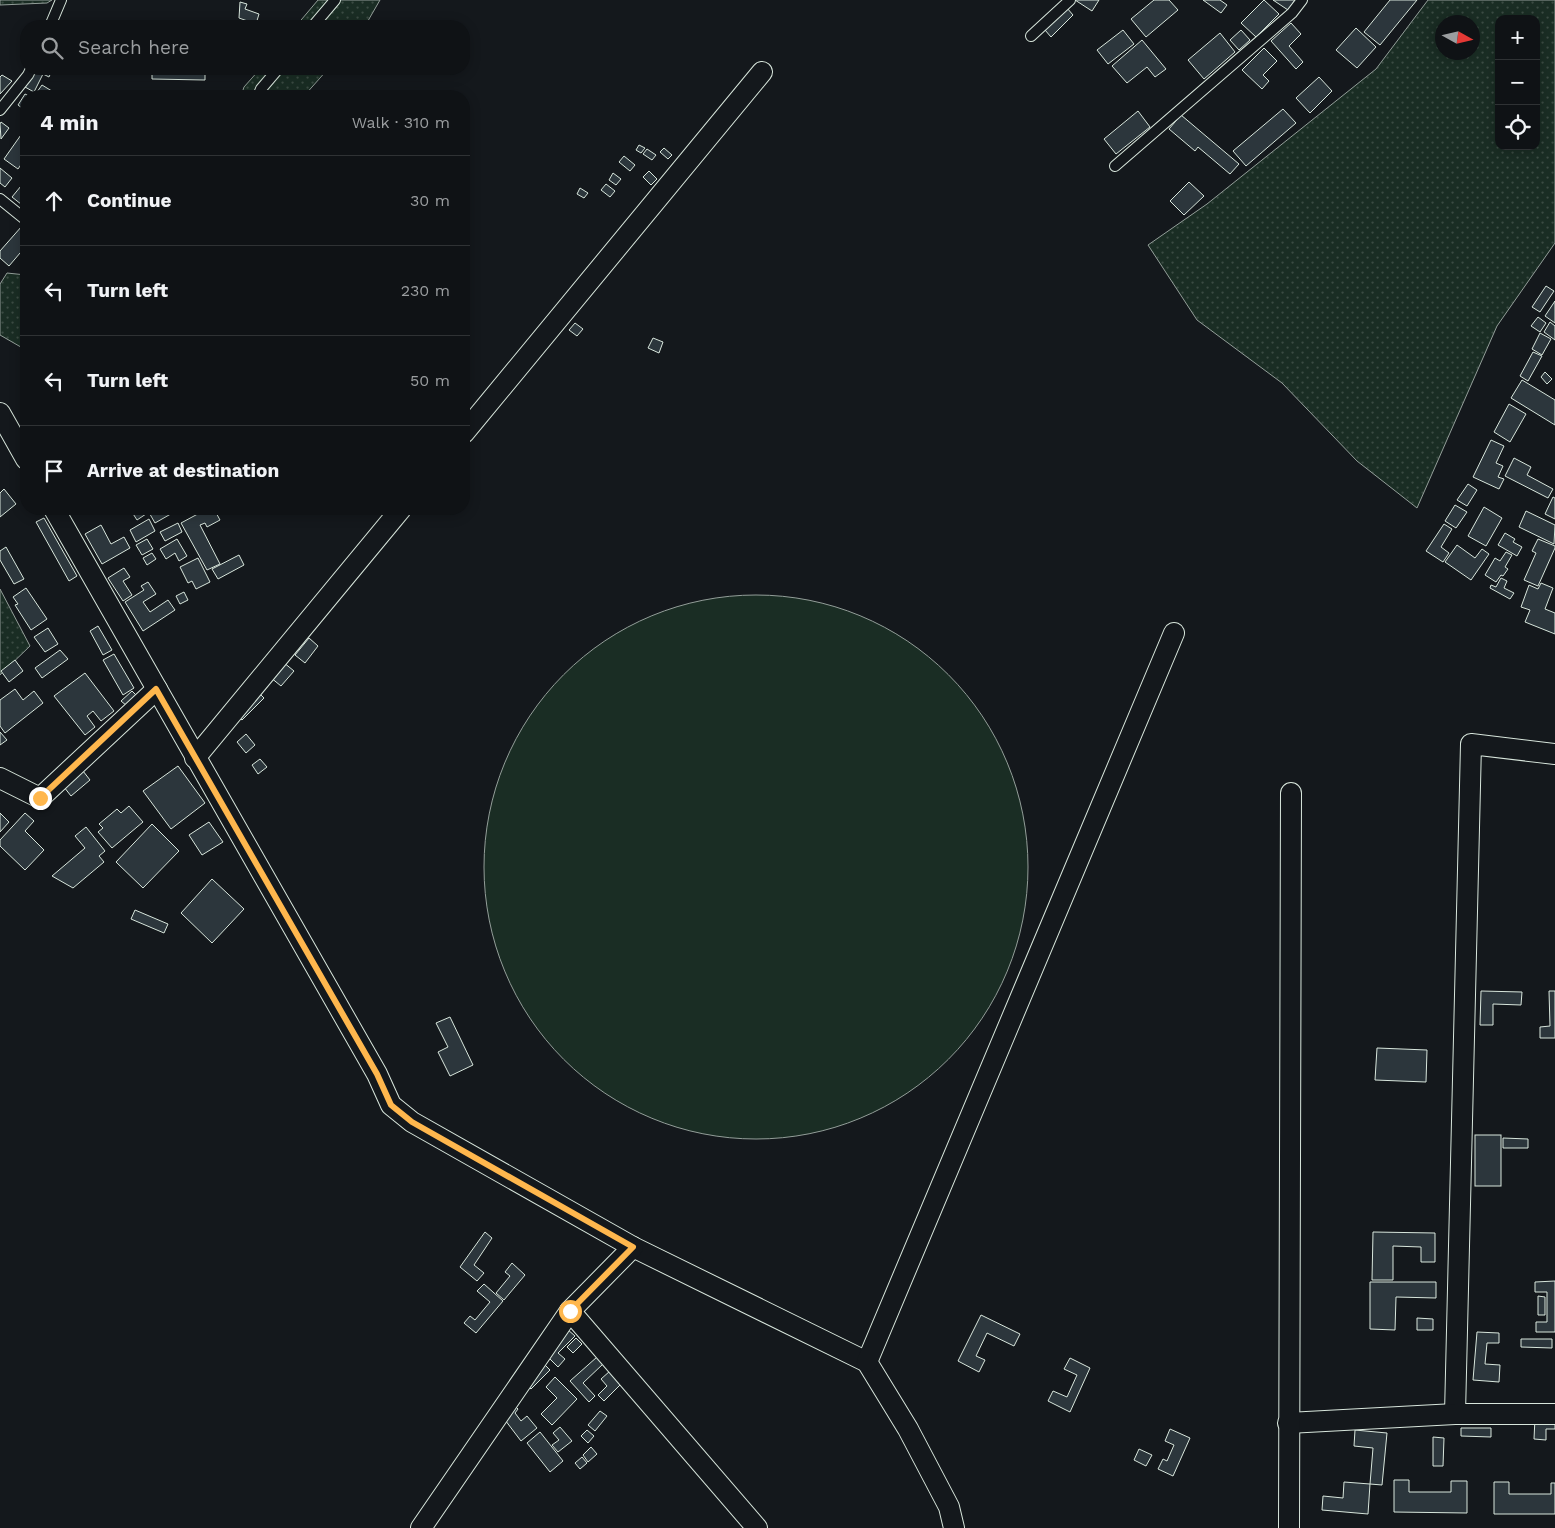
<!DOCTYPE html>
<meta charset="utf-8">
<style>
body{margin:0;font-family:"Work Sans",sans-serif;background:#1d2022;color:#f1f3f6}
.controls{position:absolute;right:15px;top:15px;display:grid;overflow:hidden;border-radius:10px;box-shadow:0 2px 12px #0003}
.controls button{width:45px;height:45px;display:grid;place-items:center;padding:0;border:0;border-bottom:1px solid #2f3234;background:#0f1215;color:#f1f3f6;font:25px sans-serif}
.compass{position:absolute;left:1435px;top:15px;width:45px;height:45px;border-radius:50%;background:#0f1215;box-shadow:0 2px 12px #0003;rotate:98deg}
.stop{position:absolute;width:15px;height:15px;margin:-11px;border:4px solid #ffb74d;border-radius:50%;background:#fff}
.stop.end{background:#ffb74d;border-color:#fff;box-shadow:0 1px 5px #0008}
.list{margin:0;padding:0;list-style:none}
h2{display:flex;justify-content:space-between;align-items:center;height:65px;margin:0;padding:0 20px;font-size:21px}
h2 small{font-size:16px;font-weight:400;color:#9b9ea0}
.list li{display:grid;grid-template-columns:32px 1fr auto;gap:15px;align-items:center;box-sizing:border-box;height:90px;padding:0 20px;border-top:1px solid #2f3234}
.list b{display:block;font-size:19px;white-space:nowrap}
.list em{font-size:16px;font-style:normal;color:#9b9ea0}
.icon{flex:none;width:28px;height:28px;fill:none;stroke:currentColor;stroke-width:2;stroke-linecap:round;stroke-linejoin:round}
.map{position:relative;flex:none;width:1555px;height:1528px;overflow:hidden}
.search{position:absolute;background:#0f1215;box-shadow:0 2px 12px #0003;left:20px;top:20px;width:450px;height:55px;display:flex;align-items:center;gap:12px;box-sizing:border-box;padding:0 18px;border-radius:20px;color:#9b9ea0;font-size:19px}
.panel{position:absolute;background:#0f1215;box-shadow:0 2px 12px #0003;left:20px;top:90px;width:450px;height:425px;border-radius:20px}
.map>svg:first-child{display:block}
.grass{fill:url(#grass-dots);stroke:#939e99;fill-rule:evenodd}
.pitch{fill:#1a2d24;stroke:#939e99}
.building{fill:#2c363c;stroke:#d8e6dc}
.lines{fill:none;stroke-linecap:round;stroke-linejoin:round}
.lane-casing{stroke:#d8e6dc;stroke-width:12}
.street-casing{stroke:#d8e6dc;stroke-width:22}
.lane{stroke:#14181c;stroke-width:10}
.street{stroke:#14181c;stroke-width:20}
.route{stroke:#ffb74d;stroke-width:6}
</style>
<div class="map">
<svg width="1555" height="1528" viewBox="0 0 1555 1528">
<defs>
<pattern id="grass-dots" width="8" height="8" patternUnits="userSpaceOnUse" patternTransform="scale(1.25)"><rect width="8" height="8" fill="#1a2d24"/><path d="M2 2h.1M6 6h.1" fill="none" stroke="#3b4b43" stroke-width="1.8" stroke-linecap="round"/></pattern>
</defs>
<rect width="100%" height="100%" fill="#14181c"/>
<g class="grass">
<polygon points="0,0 52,0 47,3 0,5"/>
<polygon points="318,0 380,0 365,26 296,26"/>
<path d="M1428,0H1555V243L1497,326L1417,508L1357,461L1282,383L1197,320L1148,245L1207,204L1376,69ZM1499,19H1536V146H1499ZM1442,22H1472V52H1442Z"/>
<polygon points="260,69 328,69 304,96 241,96 244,87"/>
<polygon points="7,273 26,275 26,350 0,335 0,284"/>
<polygon points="0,589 30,646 0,675"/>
</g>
<circle class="pitch" cx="756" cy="867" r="272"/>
<g class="building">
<polygon points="1075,0 1099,0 1092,11"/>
<polygon points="1154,0 1169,0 1178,10 1146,37 1131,19"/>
<polygon points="1203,0 1220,0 1227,5 1221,13"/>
<polygon points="1264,0 1279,14 1256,37 1241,23"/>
<polygon points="1273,0 1295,0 1288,10"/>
<polygon points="1390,0 1417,0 1380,45 1364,32"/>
<polygon points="240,2 247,4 245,9 259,14 256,24 239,18"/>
<polygon points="1067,8 1073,15 1051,37 1045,30"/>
<polygon points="1291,23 1301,34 1289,46 1303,62 1296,69 1271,41"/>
<polygon points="1356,28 1376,47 1357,68 1336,50"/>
<polygon points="1123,30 1134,44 1108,64 1097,50"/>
<polygon points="1241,30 1250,40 1239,50 1230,40"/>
<polygon points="1220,33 1235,52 1204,79 1188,60"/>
<polygon points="1142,40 1166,69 1155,77 1147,67 1127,83 1112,66"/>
<polygon points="1264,48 1277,61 1263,75 1269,81 1262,89 1242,70"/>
<polygon points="34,69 52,70 49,77 43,74 34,92 25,87"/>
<polygon points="152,69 224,69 224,72 205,72 205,80 152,79"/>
<polygon points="2,75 12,81 0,94 0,77"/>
<polygon points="1319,77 1332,91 1310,113 1296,98"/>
<polygon points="42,85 60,96 34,96"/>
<polygon points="25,94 29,96 26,96 26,111 18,105"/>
<polygon points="1283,109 1296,123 1246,166 1233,151"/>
<polygon points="1138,111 1150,127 1116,154 1104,139"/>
<polygon points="1181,115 1239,164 1230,174 1198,147 1195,151 1169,129"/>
<polygon points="1,122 9,128 1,139 0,124"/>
<polygon points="23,132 26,134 26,157 18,169 4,159"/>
<polygon points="639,145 645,148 641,153 636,150"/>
<polygon points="664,148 672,155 668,159 660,152"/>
<polygon points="647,149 656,155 652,160 643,154"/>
<polygon points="624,156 635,165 630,171 619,162"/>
<polygon points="0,168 12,178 5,187 0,183"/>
<polygon points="649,171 657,179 651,185 643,177"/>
<polygon points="613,173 621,179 616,185 609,180"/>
<polygon points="1189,182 1204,196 1184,215 1170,201"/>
<polygon points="606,184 615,191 610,197 601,190"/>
<polygon points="21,186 26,190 26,208 12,197"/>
<polygon points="580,188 588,193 584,198 577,194"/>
<polygon points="22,226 26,230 26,246 9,266 0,258 0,251"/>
<polygon points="1546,286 1554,291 1540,312 1532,307"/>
<polygon points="1555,301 1555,323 1545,316"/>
<polygon points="1538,317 1546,323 1540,332 1531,326"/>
<polygon points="1550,322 1555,326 1555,340 1544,332"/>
<polygon points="575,323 583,329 577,336 569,330"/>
<polygon points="1540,333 1551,339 1542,355 1532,349"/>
<polygon points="653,338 663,342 659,353 648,348"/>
<polygon points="1533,352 1542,356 1528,381 1520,376"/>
<polygon points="1545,372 1552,379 1547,384 1541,377"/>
<polygon points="1522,380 1555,400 1555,425 1511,398"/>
<polygon points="1509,404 1526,414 1510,442 1494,432"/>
<polygon points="1491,440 1504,446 1496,463 1503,466 1498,477 1504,479 1499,489 1473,477"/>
<polygon points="1514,458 1531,467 1527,475 1553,489 1548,498 1505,476"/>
<polygon points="1468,484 1477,490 1467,506 1457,500"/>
<polygon points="4,489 16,504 0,517 0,493"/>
<polygon points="1553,497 1555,498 1555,519 1545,514"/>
<polygon points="1455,505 1467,512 1456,528 1445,521"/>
<polygon points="1484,507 1502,518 1486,546 1468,536"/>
<polygon points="130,509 143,509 146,514 137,520"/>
<polygon points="147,509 175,509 176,511 155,523"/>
<polygon points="207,509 214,509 220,520 207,527 205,523 200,525 220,564 207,570 181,523"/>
<polygon points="1526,511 1555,525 1554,544 1519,527"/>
<polygon points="44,518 77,576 69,581 36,522"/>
<polygon points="149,519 155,531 136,542 130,530"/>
<polygon points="178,523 182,532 165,541 160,532"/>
<polygon points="1444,524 1452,529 1441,547 1449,553 1443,562 1426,551"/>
<polygon points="101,525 111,544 124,537 130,548 102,564 85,534"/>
<polygon points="1505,533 1515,539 1513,542 1522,547 1517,556 1498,545"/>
<polygon points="147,539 153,549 142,555 136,545"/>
<polygon points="177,539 187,556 179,561 175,553 166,559 160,549"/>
<polygon points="1538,539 1555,546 1555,548 1538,586 1524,580 1536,553 1532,551"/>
<polygon points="1457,545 1475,558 1482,549 1489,554 1471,580 1445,562"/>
<polygon points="6,547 24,579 14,584 0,560 0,551"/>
<polygon points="1506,552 1512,555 1505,567 1508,569 1503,576 1501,575 1496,582 1485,575 1495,558 1500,561"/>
<polygon points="152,553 156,559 147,565 143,558"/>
<polygon points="239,555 244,565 218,579 212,569"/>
<polygon points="198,558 210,582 196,589 192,581 188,583 180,567"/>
<polygon points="124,568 130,577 123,581 132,595 123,601 108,578"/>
<polygon points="1501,578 1507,581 1504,588 1514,593 1510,599 1490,588 1491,585 1496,587"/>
<polygon points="148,582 156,594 143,602 150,612 168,600 175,610 143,631 125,602 144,590 141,586"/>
<polygon points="1541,583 1553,588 1545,609 1555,613 1555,634 1525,622 1530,610 1521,607 1529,585 1538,589"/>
<polygon points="26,588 47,619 31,630 15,605 18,604 13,597"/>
<polygon points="184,592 188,600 180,604 176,596"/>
<polygon points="98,626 112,650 103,655 90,631"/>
<polygon points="48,628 58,644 45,652 34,637"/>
<polygon points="309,638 318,646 305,663 295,655"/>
<polygon points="60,650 68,659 42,678 35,668"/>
<polygon points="114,654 134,688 123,695 103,660"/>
<polygon points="15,660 23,671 9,682 1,671"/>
<polygon points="283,662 294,671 281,686 270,677"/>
<polygon points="85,673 114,711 101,721 93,711 87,716 95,727 85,735 54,696"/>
<polygon points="15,689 23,700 34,691 43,703 5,733 0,726 0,700"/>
<polygon points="132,691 137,696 127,706 121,701"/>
<polygon points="257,691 264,698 242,720 235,714"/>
<polygon points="0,732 7,740 0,745"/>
<polygon points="246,734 255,745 246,753 237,742"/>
<polygon points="260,759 267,767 258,774 252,765"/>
<polygon points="178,766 205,803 171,829 143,791"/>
<polygon points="83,771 90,780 71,796 64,787"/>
<polygon points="129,806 143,822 112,848 98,832 103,828 99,824 117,809 121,813"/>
<polygon points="0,813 9,822 0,832"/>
<polygon points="25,813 34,821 25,831 44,850 25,870 0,846 0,840"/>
<polygon points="209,822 223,842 202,855 189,835"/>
<polygon points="152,824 179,851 143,888 116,862"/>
<polygon points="86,827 105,851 99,856 104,862 73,888 52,876 85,848 75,836"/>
<polygon points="212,879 244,909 212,943 181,913"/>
<polygon points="135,910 168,924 164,933 131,919"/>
<polygon points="1481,991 1522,992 1521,1005 1493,1004 1493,1025 1480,1025"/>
<polygon points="1549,991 1555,991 1555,1038 1540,1038 1540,1027 1550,1026"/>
<polygon points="450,1017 473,1065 450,1076 438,1052 448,1047 436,1023"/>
<polygon points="1377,1048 1427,1050 1426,1082 1375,1080"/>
<rect x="1475" y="1135" width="26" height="51"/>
<polygon points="1503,1138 1528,1139 1528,1148 1503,1148"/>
<polygon points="485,1232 492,1238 474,1265 484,1273 477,1281 460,1267"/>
<polygon points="1373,1232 1435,1233 1435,1262 1421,1262 1421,1247 1393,1246 1393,1280 1372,1280"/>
<polygon points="512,1263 525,1275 504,1300 496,1293 510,1276 505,1272"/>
<polygon points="1555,1281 1555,1332 1536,1332 1536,1322 1547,1322 1547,1292 1535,1292 1535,1282"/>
<polygon points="1370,1282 1436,1282 1436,1298 1396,1297 1395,1330 1370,1329"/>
<polygon points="484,1284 503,1301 476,1333 464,1323 470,1316 475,1320 490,1302 477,1291"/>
<polygon points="1538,1296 1545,1297 1545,1315 1538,1315"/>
<polygon points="981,1315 1020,1334 1014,1346 987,1333 976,1356 985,1360 979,1372 958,1361"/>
<polygon points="1417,1318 1433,1319 1433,1330 1417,1330"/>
<polygon points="567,1329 575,1336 558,1353 565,1359 558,1367 544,1353"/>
<polygon points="1477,1332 1499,1333 1499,1343 1487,1343 1485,1364 1500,1365 1499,1382 1473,1380"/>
<polygon points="576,1338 582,1344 573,1353 567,1347"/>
<polygon points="1521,1339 1552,1339 1552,1348 1521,1347"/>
<polygon points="597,1357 603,1364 583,1383 595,1396 589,1402 570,1381"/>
<polygon points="1070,1358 1090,1368 1070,1412 1048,1401 1053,1391 1067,1397 1077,1375 1064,1369"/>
<polygon points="542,1362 550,1370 531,1389 523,1382"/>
<polygon points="610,1371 622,1383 604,1401 598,1395 607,1386 601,1379"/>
<polygon points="555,1377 577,1399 552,1425 541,1414 557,1398 546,1387"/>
<polygon points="513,1404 518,1409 515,1413 521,1421 527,1416 537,1428 521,1441 502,1416"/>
<polygon points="600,1411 607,1416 595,1431 588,1425"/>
<polygon points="1535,1418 1555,1419 1555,1429 1546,1429 1546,1440 1534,1439"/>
<polygon points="560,1427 572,1441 558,1452 552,1445 559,1440 553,1433"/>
<polygon points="1461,1428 1491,1428 1491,1437 1461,1436"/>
<polygon points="1170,1429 1190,1438 1173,1476 1158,1469 1163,1459 1167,1461 1174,1445 1165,1441"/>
<polygon points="587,1430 594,1436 588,1443 581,1436"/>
<polygon points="1355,1430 1387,1433 1382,1485 1370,1484 1373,1448 1354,1446"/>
<polygon points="540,1432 563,1461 550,1472 527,1443"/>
<polygon points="1433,1437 1444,1438 1443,1466 1433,1466"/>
<polygon points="591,1447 597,1454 588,1462 583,1455"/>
<polygon points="1139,1449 1152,1455 1146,1466 1134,1460"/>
<polygon points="582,1457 587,1463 580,1469 575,1463"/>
<polygon points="1394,1480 1409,1480 1409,1492 1451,1492 1451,1481 1467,1481 1467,1513 1394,1512"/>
<polygon points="1344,1482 1370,1484 1368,1514 1322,1510 1323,1496 1343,1498"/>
<polygon points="1494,1482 1509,1482 1509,1494 1551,1494 1551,1483 1555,1483 1555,1514 1494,1514"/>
</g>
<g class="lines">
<defs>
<g id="lane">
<polyline points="50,26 61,0"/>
<polyline points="313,26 335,0"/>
<polyline points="1031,36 1070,0"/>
<polyline points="258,96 261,89 278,69"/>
<polyline points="0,110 28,75 31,69"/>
<polyline points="1115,166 1292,13 1302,0"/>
<polyline points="0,199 26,220"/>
</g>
<g id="street">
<polyline points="0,413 26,459"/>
<polyline points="464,433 762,72"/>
<polyline points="54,509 377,1074 391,1105 412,1122 633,1247 867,1362 908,1429 949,1507 954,1528"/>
<polyline points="195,758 401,509"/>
<polyline points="0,778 40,798 157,689"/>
<polyline points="570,1311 757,1528"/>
<polyline points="867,1362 1174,633"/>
<polyline points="1455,1414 1471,744 1555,754"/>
<polyline points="1288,1423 1455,1414 1555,1414"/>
<polyline points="421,1528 570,1311 633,1247"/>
<polyline points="1289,1528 1291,793"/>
</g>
</defs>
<use href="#lane" class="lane-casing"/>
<use href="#street" class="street-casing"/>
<use href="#lane" class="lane"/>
<use href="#street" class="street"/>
</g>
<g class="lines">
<polyline class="route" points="40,798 156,689 377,1074 391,1105 412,1122 633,1247 570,1311"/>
</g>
</svg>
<div class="controls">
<button>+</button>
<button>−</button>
<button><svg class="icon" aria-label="locate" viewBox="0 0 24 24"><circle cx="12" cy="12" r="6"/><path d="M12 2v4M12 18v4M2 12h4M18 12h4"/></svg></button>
</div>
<svg class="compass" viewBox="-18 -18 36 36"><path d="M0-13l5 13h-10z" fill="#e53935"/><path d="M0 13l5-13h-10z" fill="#9b9ea0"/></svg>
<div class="stop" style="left:570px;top:1311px"></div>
<div class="stop end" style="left:40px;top:798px"></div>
<div class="search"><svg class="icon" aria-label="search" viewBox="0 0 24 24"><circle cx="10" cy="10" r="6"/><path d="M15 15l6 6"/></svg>Search here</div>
<section class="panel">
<h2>4 min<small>Walk · 310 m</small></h2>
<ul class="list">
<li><svg class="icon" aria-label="ahead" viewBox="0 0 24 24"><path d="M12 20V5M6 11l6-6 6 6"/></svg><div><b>Continue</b></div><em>30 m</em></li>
<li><svg class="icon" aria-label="left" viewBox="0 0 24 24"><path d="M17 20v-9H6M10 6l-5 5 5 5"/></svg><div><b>Turn left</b></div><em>230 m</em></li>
<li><svg class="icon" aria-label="left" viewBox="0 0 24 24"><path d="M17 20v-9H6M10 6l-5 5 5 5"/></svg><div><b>Turn left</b></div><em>50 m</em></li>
<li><svg class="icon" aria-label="arrive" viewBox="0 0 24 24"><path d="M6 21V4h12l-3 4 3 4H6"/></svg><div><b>Arrive at destination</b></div></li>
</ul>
</section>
</div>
